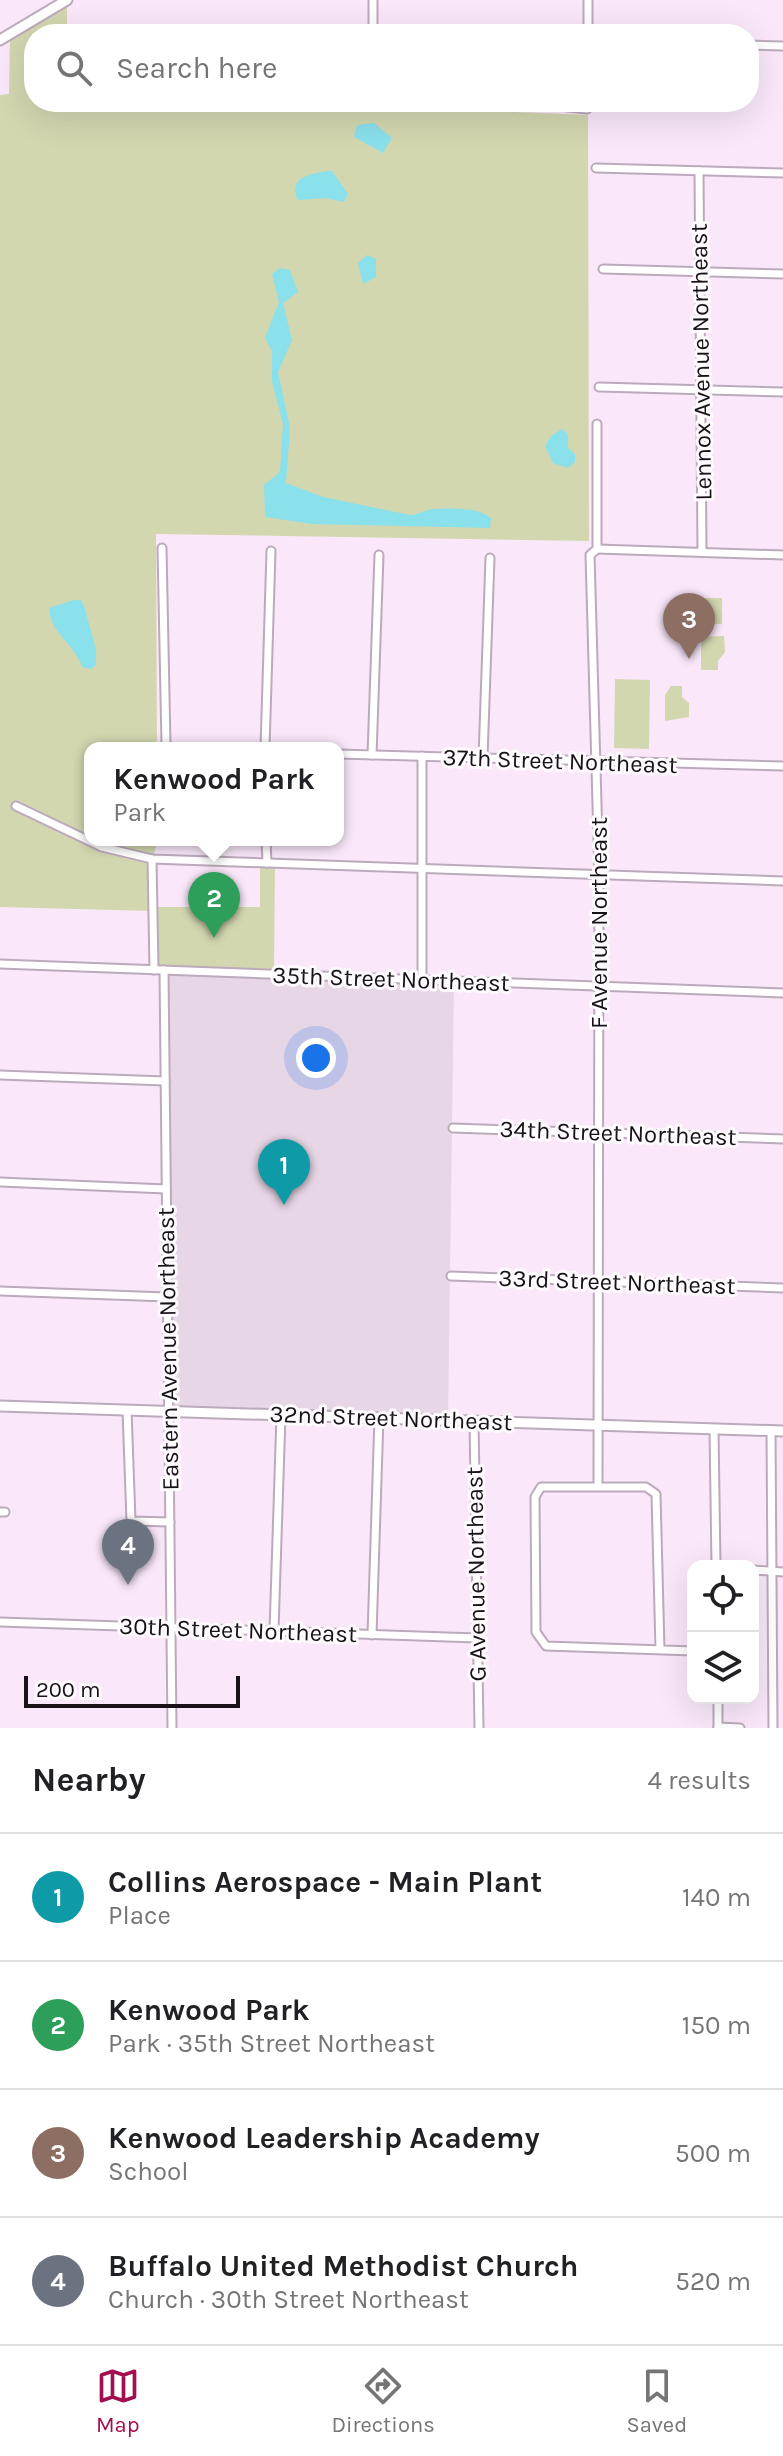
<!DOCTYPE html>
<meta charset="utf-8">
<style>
body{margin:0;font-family:Karla,sans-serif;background:#f2f2f2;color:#202124}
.controls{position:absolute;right:24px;bottom:24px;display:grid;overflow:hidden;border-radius:16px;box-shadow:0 8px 32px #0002}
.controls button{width:72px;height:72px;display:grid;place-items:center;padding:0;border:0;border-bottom:2px solid #e0e0e0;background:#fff;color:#202124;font:40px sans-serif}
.scale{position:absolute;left:24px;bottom:20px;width:216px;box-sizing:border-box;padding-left:8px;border:4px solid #181218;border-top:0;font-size:22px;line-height:28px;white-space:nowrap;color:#181218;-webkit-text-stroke:6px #fefafe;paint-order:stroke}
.you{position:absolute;left:316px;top:1058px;width:28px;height:28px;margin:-20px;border:6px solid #fff;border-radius:50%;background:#1a73e8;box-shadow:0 0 0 12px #1a73e833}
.badge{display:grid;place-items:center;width:52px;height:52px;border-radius:50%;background:#a30e4e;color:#fff;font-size:26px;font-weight:700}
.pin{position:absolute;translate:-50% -66px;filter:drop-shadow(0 2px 4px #0008)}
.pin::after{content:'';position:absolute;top:42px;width:28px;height:24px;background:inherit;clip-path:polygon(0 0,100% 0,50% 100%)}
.popup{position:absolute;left:84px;top:742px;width:260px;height:104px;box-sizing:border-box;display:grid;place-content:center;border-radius:16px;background:#fff;filter:drop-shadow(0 2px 6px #0005);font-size:26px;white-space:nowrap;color:#757577}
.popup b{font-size:30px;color:#202124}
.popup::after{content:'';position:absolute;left:50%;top:100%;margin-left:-16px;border:16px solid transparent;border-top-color:#fff}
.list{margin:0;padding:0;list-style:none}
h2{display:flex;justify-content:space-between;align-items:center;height:104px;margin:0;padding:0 32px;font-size:34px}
h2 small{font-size:26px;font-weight:400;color:#757577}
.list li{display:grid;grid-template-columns:52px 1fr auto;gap:24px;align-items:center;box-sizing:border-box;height:128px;padding:0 32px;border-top:2px solid #e0e0e0}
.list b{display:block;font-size:30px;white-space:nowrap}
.list p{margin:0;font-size:26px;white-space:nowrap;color:#757577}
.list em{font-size:26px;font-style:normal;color:#757577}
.icon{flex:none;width:44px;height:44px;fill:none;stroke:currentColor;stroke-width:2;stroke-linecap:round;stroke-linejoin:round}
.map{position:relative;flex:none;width:783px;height:1728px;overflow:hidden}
.search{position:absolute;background:#fff;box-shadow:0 8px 32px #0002;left:24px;right:24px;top:24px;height:88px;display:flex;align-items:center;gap:20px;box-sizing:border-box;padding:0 28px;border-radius:32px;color:#757577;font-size:30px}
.sheet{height:616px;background:#fff}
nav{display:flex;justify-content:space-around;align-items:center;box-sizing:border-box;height:112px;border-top:2px solid #e0e0e0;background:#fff;font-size:22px;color:#757577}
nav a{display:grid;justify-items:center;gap:4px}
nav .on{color:#a30e4e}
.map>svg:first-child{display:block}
.industrial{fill:#e7d6e6}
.green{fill:#d3d7b0}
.water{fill:#8ae0eb}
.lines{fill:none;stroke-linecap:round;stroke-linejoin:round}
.minor-casing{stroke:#bab;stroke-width:11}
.major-casing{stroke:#bab;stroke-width:13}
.minor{stroke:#fff;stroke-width:7}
.major{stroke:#fff;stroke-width:9}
.labels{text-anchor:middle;stroke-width:6;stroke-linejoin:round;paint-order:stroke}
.street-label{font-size:24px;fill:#181218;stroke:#fefafe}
</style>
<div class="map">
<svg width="783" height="1728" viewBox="0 0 783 1728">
<rect width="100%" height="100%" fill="#fae8fa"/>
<polygon class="industrial" points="164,970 454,982 448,1420 169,1411"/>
<g class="green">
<polygon points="67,0 67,34 34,34 34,102 266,102 588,115 589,541 156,534 157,748 90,748 90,840 158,840 152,860 153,907 260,907 260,863 275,863 274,975 154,970 152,911 0,907 0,95 9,94 10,35"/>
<polygon points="690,598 722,598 722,624 691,624"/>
<polygon points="724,636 725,652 718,661 718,670 701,670 701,637"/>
<polygon points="615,679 650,680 649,749 614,748"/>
<polygon points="671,686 682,686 682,697 689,703 689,717 665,721 665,695"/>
</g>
<g class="water">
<polygon points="374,123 392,138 383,153 354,137 357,125"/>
<path d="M327,171H332L348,194L344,202L325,198L298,200C287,177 311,174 327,171Z"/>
<polygon points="367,255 376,259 376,277 363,284 358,263"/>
<path d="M280,268L290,270L298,292L283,303L292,340L278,372L290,428L286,483L323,497L410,515C420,515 425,509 434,509C451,508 478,507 491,518L490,528L312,524L265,517L264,485L280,472L283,424L272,382V351L265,338L279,302L272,274Z"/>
<polygon points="562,429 568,434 568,448 575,454 575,462 568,468 553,463 545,446 551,436"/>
<path d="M74,600H81L84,606L96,649V665L91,669L82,667C75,644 50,634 49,608Z"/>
</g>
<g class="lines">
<defs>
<g id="minor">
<polyline points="373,0 373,34"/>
<polyline points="588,34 588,0"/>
<polyline points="749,45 783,46"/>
<polyline points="522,102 587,109 587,102"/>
<polyline points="596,168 783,173"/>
<polyline points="699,171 702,552"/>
<polyline points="603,269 783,274"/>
<polyline points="599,387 783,392"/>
<polyline points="597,424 597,549 590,555 599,875 598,1485"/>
<polyline points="162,548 166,745 173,748"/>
<polyline points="597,549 783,555"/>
<polyline points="265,748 271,551"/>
<polyline points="338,754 783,766"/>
<polyline points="372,755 379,555"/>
<polyline points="422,756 422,980"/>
<polyline points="483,758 490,558"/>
<polyline points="16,806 102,847 152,859 783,881"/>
<polyline points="266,840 267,863"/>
<polyline points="152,859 154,970"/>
<polyline points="0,964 783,993"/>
<polyline points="164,970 172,1728"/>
<polyline points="0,1075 165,1081"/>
<polyline points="453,1128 783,1139"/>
<polyline points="0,1182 166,1189"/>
<polyline points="451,1276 783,1288"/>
<polyline points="0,1291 167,1297"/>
<polyline points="127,1410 131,1521 170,1522"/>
<polyline points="474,1421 479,1728"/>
<polyline points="714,1429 716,1566"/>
<polyline points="771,1430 773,1728"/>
<polyline points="0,1512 5,1512"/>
<polyline points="753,1570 783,1572"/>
<polyline points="0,1622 477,1638"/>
<polyline points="274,1631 281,1415"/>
<polyline points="372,1635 379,1417"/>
<polyline points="660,1650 656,1494 646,1487 541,1487 535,1497 536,1632 546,1646 693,1651"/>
<polyline points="718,1698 718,1728"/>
<polyline points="718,1727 740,1728"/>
</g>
<g id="major">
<polyline points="0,40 67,0"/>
<polyline points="0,1406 783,1431"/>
</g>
</defs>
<use href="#minor" class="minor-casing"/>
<use href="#major" class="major-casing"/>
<use href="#minor" class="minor"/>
<use href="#major" class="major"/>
</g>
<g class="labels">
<g class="street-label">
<text transform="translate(701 362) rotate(-91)" y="8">Lennox Avenue Northeast</text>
<text transform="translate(560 761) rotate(2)" y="8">37th Street Northeast</text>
<text transform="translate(599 923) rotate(-90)" y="8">F Avenue Northeast</text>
<text transform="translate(391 979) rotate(2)" y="8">35th Street Northeast</text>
<text transform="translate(618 1133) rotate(2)" y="8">34th Street Northeast</text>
<text transform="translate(617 1282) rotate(2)" y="8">33rd Street Northeast</text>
<text transform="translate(168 1349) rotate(-91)" y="8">Eastern Avenue Northeast</text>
<text transform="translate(391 1418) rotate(2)" y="8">32nd Street Northeast</text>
<text transform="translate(476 1574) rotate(-91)" y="8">G Avenue Northeast</text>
<text transform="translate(238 1630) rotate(2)" y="8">30th Street Northeast</text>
</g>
</g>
</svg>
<div class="controls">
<button><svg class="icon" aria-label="locate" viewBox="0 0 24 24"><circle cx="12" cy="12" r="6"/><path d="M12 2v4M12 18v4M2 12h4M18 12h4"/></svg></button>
<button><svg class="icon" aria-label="layers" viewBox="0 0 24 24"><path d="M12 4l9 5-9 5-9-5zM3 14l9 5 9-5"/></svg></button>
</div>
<div class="scale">200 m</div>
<div class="you"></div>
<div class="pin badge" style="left:284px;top:1205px;background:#0f9aa8">1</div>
<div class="pin badge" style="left:214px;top:938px;background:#2e9e5b">2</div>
<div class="popup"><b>Kenwood Park</b>Park</div>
<div class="pin badge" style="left:689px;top:659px;background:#8d6e63">3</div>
<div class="pin badge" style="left:128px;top:1585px;background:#6b7280">4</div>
<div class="search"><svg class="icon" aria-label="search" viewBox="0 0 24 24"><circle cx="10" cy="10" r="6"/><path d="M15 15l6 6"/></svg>Search here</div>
</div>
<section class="sheet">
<h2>Nearby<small>4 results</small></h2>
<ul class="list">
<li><span class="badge" style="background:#0f9aa8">1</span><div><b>Collins Aerospace - Main Plant</b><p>Place</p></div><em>140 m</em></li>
<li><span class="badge" style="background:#2e9e5b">2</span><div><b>Kenwood Park</b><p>Park · 35th Street Northeast</p></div><em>150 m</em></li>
<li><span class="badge" style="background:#8d6e63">3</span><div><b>Kenwood Leadership Academy</b><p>School</p></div><em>500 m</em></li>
<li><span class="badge" style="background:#6b7280">4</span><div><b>Buffalo United Methodist Church</b><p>Church · 30th Street Northeast</p></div><em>520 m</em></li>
</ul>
</section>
<nav>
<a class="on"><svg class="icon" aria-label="map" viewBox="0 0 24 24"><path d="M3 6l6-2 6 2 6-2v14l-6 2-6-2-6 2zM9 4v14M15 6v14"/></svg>Map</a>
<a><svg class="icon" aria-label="directions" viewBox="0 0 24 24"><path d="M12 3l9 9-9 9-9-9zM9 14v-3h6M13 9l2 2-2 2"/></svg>Directions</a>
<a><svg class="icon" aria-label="saved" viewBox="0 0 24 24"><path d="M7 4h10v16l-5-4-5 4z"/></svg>Saved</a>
</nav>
